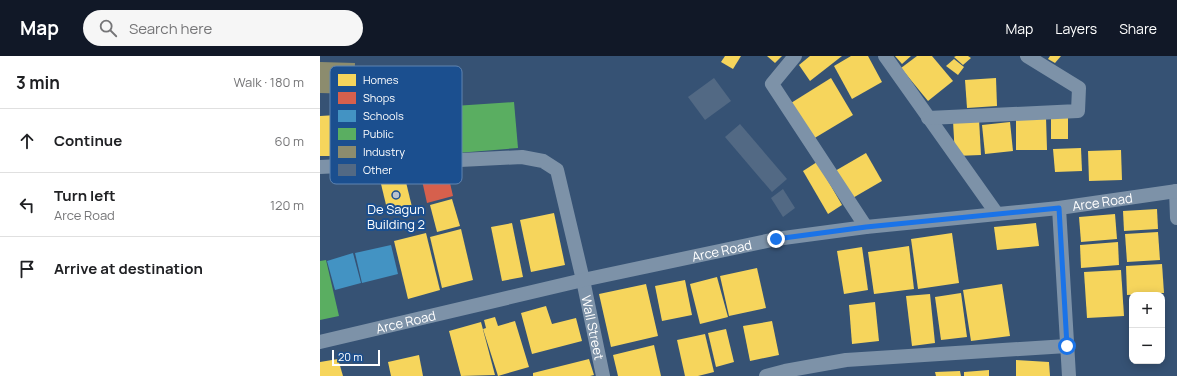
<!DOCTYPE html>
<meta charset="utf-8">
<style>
body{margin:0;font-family:Manrope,sans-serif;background:#f6f6f6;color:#202124}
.controls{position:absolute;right:12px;bottom:12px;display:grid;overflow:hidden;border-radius:8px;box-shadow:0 2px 10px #0003}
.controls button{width:36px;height:36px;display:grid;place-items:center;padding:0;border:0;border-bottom:1px solid #e0e0e0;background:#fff;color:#202124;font:20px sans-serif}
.scale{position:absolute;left:12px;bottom:10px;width:48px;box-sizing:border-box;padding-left:4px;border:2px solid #fff;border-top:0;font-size:11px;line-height:14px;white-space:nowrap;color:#fff;-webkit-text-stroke:3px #1b4f8f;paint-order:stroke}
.stop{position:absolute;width:12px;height:12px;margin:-9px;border:3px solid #1a73e8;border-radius:50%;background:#fff}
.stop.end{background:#1a73e8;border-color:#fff;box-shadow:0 1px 4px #0008}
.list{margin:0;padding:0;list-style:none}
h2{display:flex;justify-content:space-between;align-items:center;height:52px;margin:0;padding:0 16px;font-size:17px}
h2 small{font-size:13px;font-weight:400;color:#757577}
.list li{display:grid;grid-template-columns:26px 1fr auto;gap:12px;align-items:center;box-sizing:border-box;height:64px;padding:0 16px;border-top:1px solid #e0e0e0}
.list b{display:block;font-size:15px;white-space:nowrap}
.list p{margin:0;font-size:13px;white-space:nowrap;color:#757577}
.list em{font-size:13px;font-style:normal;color:#757577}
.icon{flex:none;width:22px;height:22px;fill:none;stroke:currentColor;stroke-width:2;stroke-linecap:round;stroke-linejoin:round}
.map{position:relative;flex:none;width:857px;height:320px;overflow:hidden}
header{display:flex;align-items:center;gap:24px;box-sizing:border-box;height:56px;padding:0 20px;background:#111827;color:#fff}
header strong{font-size:19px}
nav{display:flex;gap:22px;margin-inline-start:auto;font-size:14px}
.search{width:280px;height:36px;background:#f6f6f6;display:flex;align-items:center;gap:10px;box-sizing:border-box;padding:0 14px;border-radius:22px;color:#757577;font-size:15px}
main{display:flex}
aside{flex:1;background:#fff}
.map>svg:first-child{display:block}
.homes{fill:#f6d55c}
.shops{fill:#d6604d}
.schools{fill:#4393c3}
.public{fill:#5aae61}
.industry{fill:#8c8c6e}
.building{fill:#526984}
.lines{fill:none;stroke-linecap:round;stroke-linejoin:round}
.street{stroke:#7d92a8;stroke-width:14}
.route{stroke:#1a73e8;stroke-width:5}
.poi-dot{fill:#b9c2ce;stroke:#1b4f8f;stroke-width:1.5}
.labels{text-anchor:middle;stroke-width:4;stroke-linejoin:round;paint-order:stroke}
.street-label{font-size:13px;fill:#fff;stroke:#1b4f8f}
.poi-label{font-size:13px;fill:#fff;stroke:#1b4f8f}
.key{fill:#1b4f8f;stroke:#5f84b1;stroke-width:1}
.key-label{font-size:11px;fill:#fff}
</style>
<header>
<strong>Map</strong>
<div class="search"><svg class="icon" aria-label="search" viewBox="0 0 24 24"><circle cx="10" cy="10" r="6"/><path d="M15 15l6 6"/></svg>Search here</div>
<nav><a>Map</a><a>Layers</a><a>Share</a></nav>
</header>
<main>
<aside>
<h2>3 min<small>Walk · 180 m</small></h2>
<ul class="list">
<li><svg class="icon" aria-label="ahead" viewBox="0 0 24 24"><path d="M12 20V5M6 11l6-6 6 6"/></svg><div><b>Continue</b></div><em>60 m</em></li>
<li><svg class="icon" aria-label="left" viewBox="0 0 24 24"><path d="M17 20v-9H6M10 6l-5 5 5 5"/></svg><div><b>Turn left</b><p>Arce Road</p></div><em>120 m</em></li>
<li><svg class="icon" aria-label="arrive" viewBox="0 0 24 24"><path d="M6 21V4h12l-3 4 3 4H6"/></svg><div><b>Arrive at destination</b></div></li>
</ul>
</aside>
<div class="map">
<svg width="857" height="320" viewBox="0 0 857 320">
<rect width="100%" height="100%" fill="#365274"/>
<g class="homes">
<polygon points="405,0 421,0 413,13 401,6"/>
<polygon points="447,0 462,0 455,7"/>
<polygon points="490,0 522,0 490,25 479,9"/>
<polygon points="531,0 548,0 562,26 532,43 514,10"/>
<polygon points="575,0 591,0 582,8"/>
<polygon points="597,0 612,0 633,25 608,45 581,12"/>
<polygon points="636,0 648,0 651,2 643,9 634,1"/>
<polygon points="730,0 741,0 735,7 728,3"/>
<polygon points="634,3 644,11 638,19 626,10"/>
<polygon points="511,22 533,59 493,83 471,47"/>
<polygon points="676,22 677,50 647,52 645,24"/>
<polygon points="17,59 18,100 0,100 0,60"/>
<rect x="731" y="59" width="17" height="24"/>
<polygon points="696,62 726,62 727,94 696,94"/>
<polygon points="659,63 661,99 635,100 633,65"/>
<polygon points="690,66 693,95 665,98 662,69"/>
<polygon points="761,92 762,115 735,116 733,93"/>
<polygon points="801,94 802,124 769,125 768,95"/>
<polygon points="546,97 562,125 531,143 515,115"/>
<polygon points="497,106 522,149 508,158 483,115"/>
<polygon points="85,122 92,151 68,157 61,128"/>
<polygon points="132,143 140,170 117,176 110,149"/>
<polygon points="837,153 838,173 804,175 803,155"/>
<polygon points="234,157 245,209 211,216 200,164"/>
<polygon points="795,158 797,183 761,186 759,161"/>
<polygon points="192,167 203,221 182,225 171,171"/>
<polygon points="716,167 719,190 677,194 674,171"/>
<polygon points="141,173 153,224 122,232 110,181"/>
<polygon points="838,176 840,204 807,206 805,178"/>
<polygon points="106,177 120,234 88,243 74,185"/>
<polygon points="632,177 639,227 598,233 591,183"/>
<polygon points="798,186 799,209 761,212 760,189"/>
<polygon points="589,190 594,233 554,238 548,196"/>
<polygon points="542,191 548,234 524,238 517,195"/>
<polygon points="842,208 844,237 807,239 806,210"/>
<polygon points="437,212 446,252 409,260 400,220"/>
<polygon points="801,214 804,260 767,262 764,216"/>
<polygon points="397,221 408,261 380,268 370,228"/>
<polygon points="365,224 372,259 342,265 335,230"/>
<polygon points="326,228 338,280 291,291 279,238"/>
<polygon points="682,228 690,280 651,285 643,234"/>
<polygon points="641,237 647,281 621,284 615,241"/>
<polygon points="610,238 615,287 592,290 586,240"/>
<polygon points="555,246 559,285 532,288 529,249"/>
<polygon points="226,250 232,268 256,262 262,285 212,298 201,257"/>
<polygon points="175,261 178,270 195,265 209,311 178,320 163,273 166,272 164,264"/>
<polygon points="452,265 459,299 430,305 423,270"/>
<polygon points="161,266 175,319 141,320 129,275"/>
<polygon points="406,273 414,306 396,311 388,277"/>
<polygon points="385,278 394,316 378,320 365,320 357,284"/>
<polygon points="334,289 341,320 298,320 293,299"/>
<polygon points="99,299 103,320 71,320 68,306"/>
<polygon points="18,303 23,320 0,320 0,306"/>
<polygon points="269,303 274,319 270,320 213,320 213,317"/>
<polygon points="696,304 729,306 730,320 696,320"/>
<polygon points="669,314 669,320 644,320 644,316"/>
<polygon points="640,315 641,320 616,320 615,316"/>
</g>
<polygon class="shops" points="127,114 133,140 107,147 101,120"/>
<g class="schools">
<polygon points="71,189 78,218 42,227 35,197"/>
<polygon points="33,197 41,227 15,234 7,205"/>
</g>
<g class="public">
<polygon points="194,46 198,92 137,97 134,50"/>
<polygon points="6,204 19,260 0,264 0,205"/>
</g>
<polygon class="industry" points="0,6 35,7 34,38 0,37"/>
<g class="building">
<polygon points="394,22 411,45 385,64 368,41"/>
<polygon points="420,68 467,123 452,136 405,81"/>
<polygon points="463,133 475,152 463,161 451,142"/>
</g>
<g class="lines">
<g class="street">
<polyline points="475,0 452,28 546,171"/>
<polyline points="565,0 677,158"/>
<polyline points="608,62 758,55 759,32 707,0"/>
<path id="s1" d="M0,111L202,101L223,105L237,114L263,224L283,320"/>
<polyline points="856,135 857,162"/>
<polyline points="739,152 749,320"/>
<path id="s2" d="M0,286L263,224L456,183L546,171L739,152L857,135"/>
<polyline points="446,320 465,315 526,304 747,290"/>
</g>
</g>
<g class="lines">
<polyline class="route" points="456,183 546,171 739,152 747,290"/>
</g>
<circle class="poi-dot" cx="76" cy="139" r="4"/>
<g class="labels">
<g class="street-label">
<text dy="5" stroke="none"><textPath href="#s2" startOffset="796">Arce Road</textPath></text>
<text dy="5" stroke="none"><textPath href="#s2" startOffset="412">Arce Road</textPath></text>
<text dy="5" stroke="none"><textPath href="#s2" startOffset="88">Arce Road</textPath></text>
<text dy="5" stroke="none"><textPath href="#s1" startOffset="402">Wall Street</textPath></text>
</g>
<g class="poi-label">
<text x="76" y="158">De Sagun<tspan x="76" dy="15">Building 2</tspan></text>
</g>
</g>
<rect x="10" y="10" width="132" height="118" rx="6" class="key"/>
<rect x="18" y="18" width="18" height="12" fill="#f6d55c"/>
<rect x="18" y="36" width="18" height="12" fill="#d6604d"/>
<rect x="18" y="54" width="18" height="12" fill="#4393c3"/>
<rect x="18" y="72" width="18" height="12" fill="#5aae61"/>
<rect x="18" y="90" width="18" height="12" fill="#8c8c6e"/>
<rect x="18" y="108" width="18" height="12" fill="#526984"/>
<g class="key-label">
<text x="43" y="28">Homes</text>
<text x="43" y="46">Shops</text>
<text x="43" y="64">Schools</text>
<text x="43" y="82">Public</text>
<text x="43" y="100">Industry</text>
<text x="43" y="118">Other</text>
</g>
</svg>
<div class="controls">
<button>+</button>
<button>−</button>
</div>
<div class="scale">20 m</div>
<div class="stop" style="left:747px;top:290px"></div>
<div class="stop end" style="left:456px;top:183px"></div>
</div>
</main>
